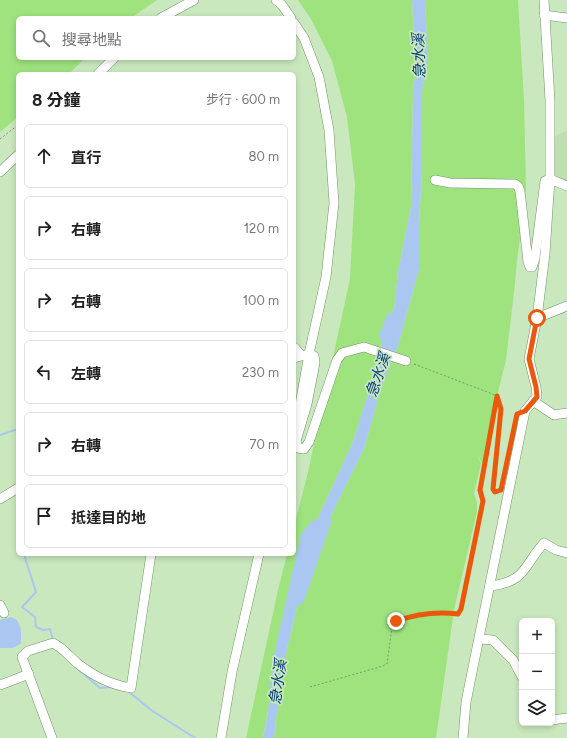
<!DOCTYPE html>
<html lang="zh-TW">
<meta charset="utf-8">
<style>
body{margin:0;font-family:Figtree,"Noto Sans TC",sans-serif;background:#f2f2f2;color:#222}
.controls{position:absolute;right:12px;bottom:12px;display:grid;overflow:hidden;border-radius:6px;box-shadow:0 2px 6px #0003}
.controls button{width:36px;height:36px;display:grid;place-items:center;padding:0;border:0;border-bottom:1px solid #e0e0e0;background:#fff;color:#222;font:20px sans-serif}
.stop{position:absolute;width:12px;height:12px;margin:-9px;border:3px solid #ea580c;border-radius:50%;background:#fff}
.stop.end{background:#ea580c;border-color:#fff;box-shadow:0 1px 4px #0008}
.list{margin:0;padding:0;list-style:none}
h2{display:flex;justify-content:space-between;align-items:center;height:52px;margin:0;padding:0 16px;font-size:17px}
h2 small{font-size:13px;font-weight:400;color:#767676}
.list li{display:grid;grid-template-columns:26px 1fr auto;gap:12px;align-items:center;box-sizing:border-box;height:64px;margin:0 8px 8px;padding:0 8px;border:1px solid #e0e0e0;border-radius:6px}
.list b{display:block;font-size:15px;white-space:nowrap}
.list em{font-size:13px;font-style:normal;color:#767676}
.icon{flex:none;width:22px;height:22px;fill:none;stroke:currentColor;stroke-width:2;stroke-linecap:round;stroke-linejoin:round}
.map{position:relative;flex:none;width:567px;height:738px;overflow:hidden}
.search{position:absolute;background:#fff;box-shadow:0 2px 6px #0003;left:16px;top:16px;width:280px;height:44px;display:flex;align-items:center;gap:10px;box-sizing:border-box;padding:0 14px;border-radius:6px;color:#767676;font-size:15px}
.panel{position:absolute;background:#fff;box-shadow:0 2px 6px #0003;left:16px;top:72px;width:280px;height:484px;border-radius:6px}
.map>svg:first-child{display:block}
.built{fill:#bde0ae}
.green{fill:#9ee37e}
.water{fill:#a9c7f1}
.lines{fill:none;stroke-linecap:round;stroke-linejoin:round}
.stream{stroke:#a9c7f1;stroke-width:2}
.river{stroke:#a9c7f1;stroke-width:11}
.minor-casing{stroke:#759169;stroke-width:10}
.path{stroke:#7f9575;stroke-width:1;stroke-dasharray:2 2;stroke-linecap:butt}
.minor{stroke:#fff;stroke-width:9}
.route{stroke:#ea580c;stroke-width:5}
.labels{text-anchor:middle;stroke-width:3.5;stroke-linejoin:round;paint-order:stroke}
.water-label{font-size:15px;font-style:italic;fill:#0a3f7f;stroke:#cae8bd}
</style>
<div class="map">
<svg width="567" height="738" viewBox="0 0 567 738">
<rect width="100%" height="100%" fill="#cae8bd"/>
<polygon class="built" points="567,130 567,188 555,179 554,137"/>
<g class="green">
<polygon points="0,0 157,0 131,18 18,18 18,58 85,58 69,74 18,74 18,117 0,132"/>
<polygon points="298,0 412,0 416,68 413,92 411,207 398,272 394,310 387,315 378,363 353,442 317,520 301,534 263,738 246,738 278,590 287,554 294,554 294,527 308,472 350,279 355,184 347,117 332,61 311,19"/>
<polygon points="425,0 518,0 524,100 526,190 517,261 515,283 506,360 494,408 483,466 477,453 481,464 474,494 477,502 477,512 454,610 436,738 274,738 281,674 297,607 317,544 364,449 381,388 398,346 419,269 419,224 422,174 422,90 428,62"/>
</g>
<g class="water">
<polygon points="412,0 425,0 428,62 422,90 422,174 419,224 419,269 398,346 381,388 364,449 317,544 297,607 281,674 274,738 263,738 268,713 272,664 301,534 312,521 317,520 353,442 378,362 382,344 379,335 387,315 394,310 398,272 411,207 413,92 416,68"/>
<polygon points="11,617 17,620 21,629 21,644 12,648 0,648 0,620"/>
</g>
<g class="lines">
<g class="stream">
<polyline points="0,435 18,429"/>
<polyline points="25,554 25,558 36,592 22,607 35,617 36,627 43,630 50,629 53,640"/>
<polyline points="79,670 100,688 113,687"/>
<polyline points="129,692 151,710 195,738"/>
</g>
<polyline class="river" points="299,599 326,521"/>
<defs>
<g id="minor">
<polyline points="276,0 282,5 291,18"/>
<polyline points="544,15 567,18"/>
<polyline points="161,18 194,0"/>
<polyline points="294,23 304,38 319,77 329,130 334,203 326,277 309,354 299,410 294,426"/>
<polyline points="98,74 114,58"/>
<polyline points="0,172 18,155"/>
<polyline points="435,180 450,183 515,184 518,186 520,191 528,262 530,267 532,267 535,258 545,181 550,179 567,186"/>
<polyline points="537,318 567,306"/>
<polyline points="294,347 301,355"/>
<polyline points="294,358 309,354 314,356 315,363 307,404 296,441 298,448 304,449 309,442 337,360 342,353 364,347 406,361"/>
<polyline points="533,401 554,415 567,413"/>
<polyline points="0,499 18,488"/>
<path d="M491,586C527,581 523,566 544,543L556,550L567,553"/>
<polyline points="0,605 4,613"/>
<polyline points="480,639 493,640 513,660 522,677"/>
<polyline points="0,685 29,674"/>
<polyline points="552,720 567,718"/>
<path d="M52,738L22,657L28,651L53,643C63,648 69,656 77,663C92,675 112,685 131,688L151,554"/>
<polyline points="221,738 232,672 259,554"/>
<polyline points="463,738 466,702 525,411 537,397 536,387 529,359 537,318 545,254 550,179 550,100 544,0"/>
</g>
</defs>
<use href="#minor" class="minor-casing"/>
<g class="path">
<polyline points="0,139 18,125"/>
<polyline points="414,364 490,393 498,397 501,409 493,489 495,492 501,490"/>
<path d="M310,687L383,666L387,664L392,627L396,621C416,614 436,611 458,614L461,609L483,501L479,490L497,396"/>
</g>
<use href="#minor" class="minor"/>
</g>
<g class="lines">
<path class="route" d="M396,621C416,614 436,611 458,614L461,609L483,501L480,490L497,396L501,409L493,489L495,492L501,490L517,414L525,411L537,397L536,387L529,359L537,318"/>
</g>
<g class="labels">
<g class="water-label">
<text transform="translate(419 56) rotate(-92)" y="5">急水溪</text>
<text transform="translate(378 375) rotate(-71)" y="5">急水溪</text>
<text transform="translate(278 682) rotate(-82)" y="5">急水溪</text>
</g>
</g>
</svg>
<div class="controls">
<button>+</button>
<button>−</button>
<button><svg class="icon" aria-label="layers" viewBox="0 0 24 24"><path d="M12 4l9 5-9 5-9-5zM3 14l9 5 9-5"/></svg></button>
</div>
<div class="stop" style="left:537px;top:318px"></div>
<div class="stop end" style="left:396px;top:621px"></div>
<div class="search"><svg class="icon" aria-label="search" viewBox="0 0 24 24"><circle cx="10" cy="10" r="6"/><path d="M15 15l6 6"/></svg>搜尋地點</div>
<section class="panel">
<h2>8 分鐘<small>步行 · 600 m</small></h2>
<ul class="list">
<li><svg class="icon" aria-label="ahead" viewBox="0 0 24 24"><path d="M12 20V5M6 11l6-6 6 6"/></svg><div><b>直行</b></div><em>80 m</em></li>
<li><svg class="icon" aria-label="right" viewBox="0 0 24 24"><path d="M7 20v-9h11M14 6l5 5-5 5"/></svg><div><b>右轉</b></div><em>120 m</em></li>
<li><svg class="icon" aria-label="right" viewBox="0 0 24 24"><path d="M7 20v-9h11M14 6l5 5-5 5"/></svg><div><b>右轉</b></div><em>100 m</em></li>
<li><svg class="icon" aria-label="left" viewBox="0 0 24 24"><path d="M17 20v-9H6M10 6l-5 5 5 5"/></svg><div><b>左轉</b></div><em>230 m</em></li>
<li><svg class="icon" aria-label="right" viewBox="0 0 24 24"><path d="M7 20v-9h11M14 6l5 5-5 5"/></svg><div><b>右轉</b></div><em>70 m</em></li>
<li><svg class="icon" aria-label="arrive" viewBox="0 0 24 24"><path d="M6 21V4h12l-3 4 3 4H6"/></svg><div><b>抵達目的地</b></div></li>
</ul>
</section>
</div>
